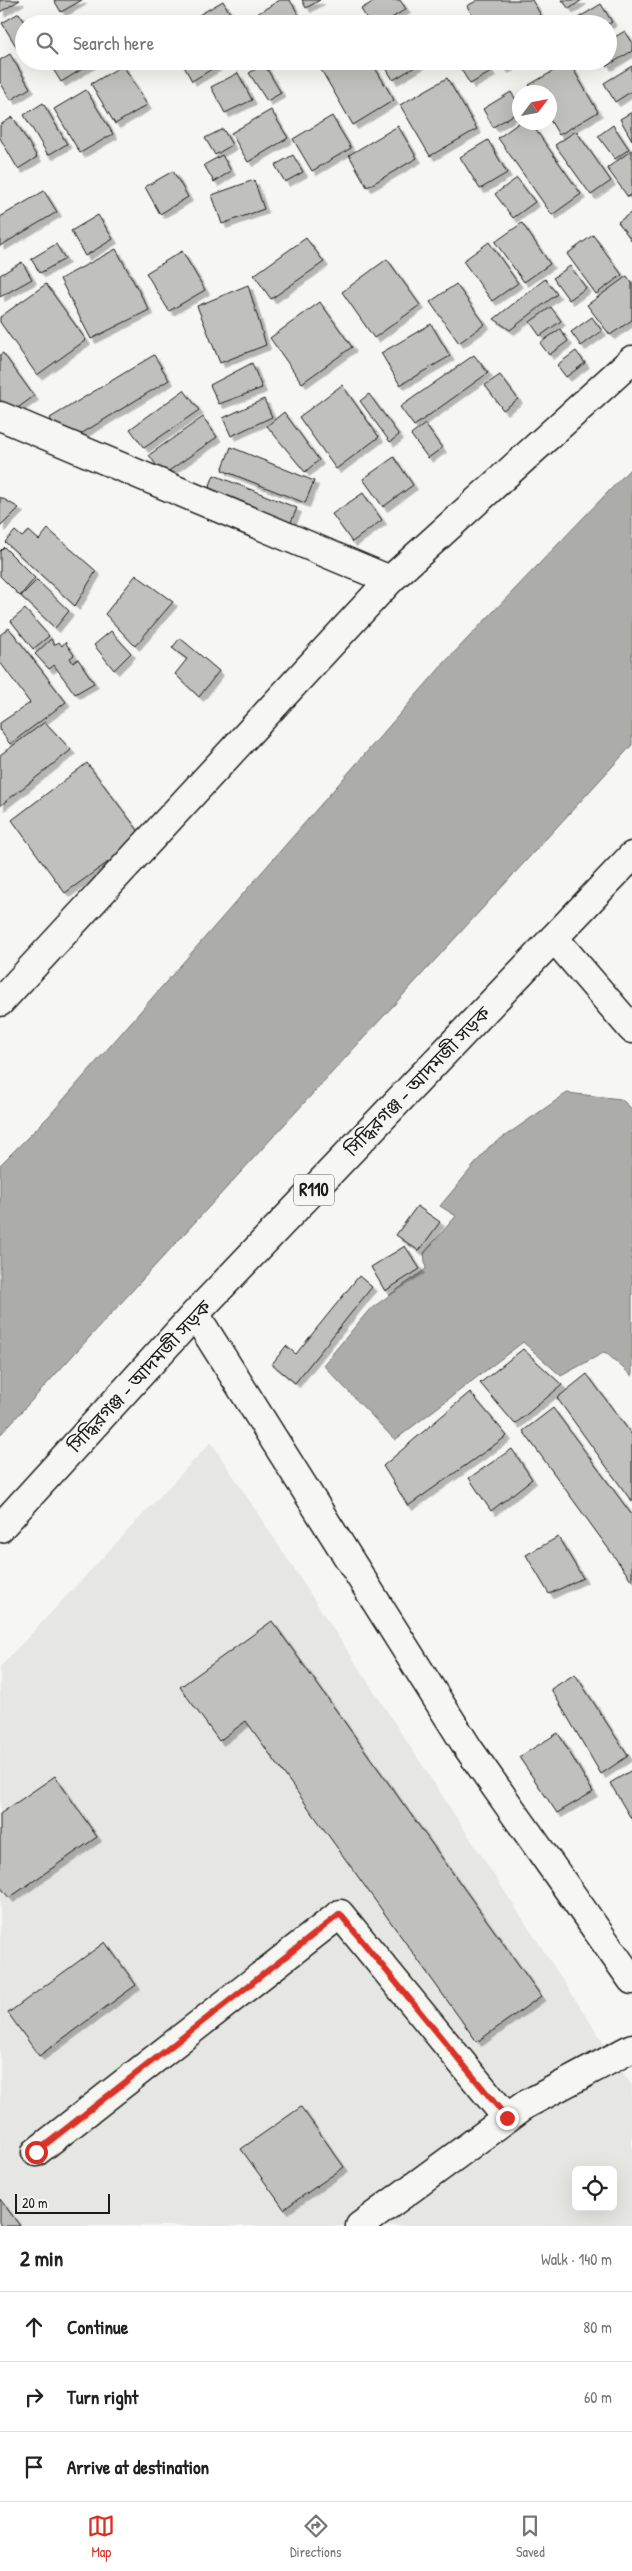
<!DOCTYPE html>
<meta charset="utf-8">
<style>
body{margin:0;font-family:"Patrick Hand","Noto Sans Bengali",sans-serif;background:#f6f6f6;color:#222}
.controls{position:absolute;right:15px;bottom:15px;display:grid;overflow:hidden;border-radius:8px;box-shadow:0 5px 20px #0002}
.controls button{width:45px;height:45px;display:grid;place-items:center;padding:0;border:0;border-bottom:1px solid #e0e0e0;background:#fff;color:#222;font:25px sans-serif}
.compass{position:absolute;left:512px;top:85px;width:45px;height:45px;border-radius:50%;background:#fff;box-shadow:0 5px 20px #0002;rotate:58deg}
.scale{position:absolute;left:15px;bottom:12px;width:95px;box-sizing:border-box;padding-left:5px;border:2px solid #1c1c1c;border-top:0;font-size:14px;line-height:18px;white-space:nowrap;color:#1c1c1c;-webkit-text-stroke:4px #f6f6f2;paint-order:stroke}
.stop{position:absolute;width:15px;height:15px;margin:-11px;border:4px solid #d93025;border-radius:50%;background:#fff}
.stop.end{background:#d93025;border-color:#fff;box-shadow:0 1px 5px #0008}
.list{margin:0;padding:0;list-style:none}
h2{display:flex;justify-content:space-between;align-items:center;height:65px;margin:0;padding:0 20px;font-size:21px}
h2 small{font-size:16px;font-weight:400;color:#767676}
.list li{display:grid;grid-template-columns:32px 1fr auto;gap:15px;align-items:center;box-sizing:border-box;height:70px;padding:0 20px;border-top:1px solid #e0e0e0}
.list b{display:block;font-size:19px;white-space:nowrap}
.list em{font-size:16px;font-style:normal;color:#767676}
.icon{flex:none;width:28px;height:28px;fill:none;stroke:currentColor;stroke-width:2;stroke-linecap:round;stroke-linejoin:round}
.map{position:relative;flex:none;width:632px;height:2226px;overflow:hidden}
.search{position:absolute;background:#fff;box-shadow:0 5px 20px #0002;left:15px;right:15px;top:15px;height:55px;display:flex;align-items:center;gap:12px;box-sizing:border-box;padding:0 18px;border-radius:28px;color:#767676;font-size:19px}
.sheet{height:275px;background:#fff}
nav{display:flex;justify-content:space-around;align-items:center;box-sizing:border-box;height:70px;border-top:1px solid #e0e0e0;background:#fff;font-size:14px;color:#767676}
nav a{display:grid;justify-items:center;gap:2px}
nav .on{color:#d93025}
.map>svg:first-child{display:block}
.built{fill:#e6e6e2;fill-rule:evenodd}
.water{fill:#acaca9;stroke:#727271}
.building{fill:#c0c0bd;stroke:#1c1c1c;filter:url(#shadow)}
.lines{fill:none;stroke-linecap:round;stroke-linejoin:round}
.minor-casing{stroke:#1c1c1c;stroke-width:31}
.major-casing{stroke:#1c1c1c;stroke-width:31}
.minor{stroke:#f6f6f2;stroke-width:28}
.major{stroke:#f6f6f2;stroke-width:28}
.route{stroke:#d93025;stroke-width:6}
.labels{text-anchor:middle;stroke-width:4.5;stroke-linejoin:round;paint-order:stroke}
.shield{fill:#f6f6f2;stroke:#5d5d5c;stroke-width:1}
.shield-label{font-size:18px;font-weight:bold;fill:#1c1c1c}
.street-label{font-size:19px;fill:#1c1c1c;stroke:#f6f6f2}
</style>
<div class="map">
<svg width="632" height="2226" viewBox="0 0 632 2226">
<defs>
<filter id="shadow"><feDropShadow dx="4.5" dy="4.5" stdDeviation="0" flood-color="#0004"/></filter>
</defs>
<rect width="100%" height="100%" fill="#f6f6f2"/>
<filter id="ink" filterUnits="userSpaceOnUse"><feTurbulence type="fractalNoise" baseFrequency=".02" numOctaves="2"/><feDisplacementMap in="SourceGraphic" scale="10" xChannelSelector="R" yChannelSelector="G"/><feConvolveMatrix kernelMatrix="1 2 1 2 8 2 1 2 1" color-interpolation-filters="sRGB"/></filter>
<g filter="url(#ink)">
<path class="built" d="M211,1442L632,2086V2226H0V1667ZM576,2170H613V2207H576Z"/>
<g class="water">
<polygon points="632,467 632,745 0,1435 0,1165 50,1115 446,661"/>
<polygon points="567,1093 621,1099 632,1109 632,1376 605,1352 561,1376 523,1342 395,1440 323,1365 369,1310 426,1269 424,1253 456,1216 440,1206 489,1147"/>
</g>
<g class="building">
<polygon points="0,0 20,0 0,12"/>
<polygon points="54,0 82,0 61,12"/>
<polygon points="280,0 290,0 304,24 246,24 245,21"/>
<polygon points="302,0 320,0 306,8"/>
<polygon points="376,0 400,0 406,9 382,24 370,24 361,9"/>
<polygon points="478,0 532,0 546,24 477,24 467,6"/>
<polygon points="562,0 582,0 569,9"/>
<polygon points="223,1 236,24 204,24 199,15"/>
<polygon points="601,4 612,22 608,24 574,24 573,21"/>
<polygon points="19,13 26,24 24,24 24,49 19,51 2,23"/>
<polygon points="344,16 349,24 331,24"/>
<polygon points="625,31 632,42 632,51 607,66 604,61 608,61 608,41"/>
<polygon points="10,54 30,88 11,100 0,82 0,60"/>
<polygon points="48,61 91,61 92,63 61,82"/>
<polygon points="181,61 214,61 217,66 192,81"/>
<polygon points="316,61 371,61 394,100 353,125"/>
<polygon points="382,61 425,61 393,80"/>
<polygon points="456,61 485,61 491,72 470,84"/>
<polygon points="500,61 518,61 504,69"/>
<polygon points="569,62 598,112 559,135 550,120 550,92 534,92 529,85"/>
<polygon points="264,64 281,93 267,101 249,73"/>
<polygon points="123,65 147,105 115,124 91,84"/>
<polygon points="632,66 632,91 615,102 604,83"/>
<polygon points="238,73 252,100 225,113 211,87"/>
<polygon points="447,78 477,129 430,156 400,105"/>
<polygon points="86,90 113,134 80,153 54,109"/>
<polygon points="511,92 520,106 520,111 493,127 483,109"/>
<polygon points="43,103 67,144 48,155 24,115"/>
<polygon points="271,110 288,138 248,162 231,133"/>
<polygon points="632,112 632,140 620,119"/>
<polygon points="332,116 351,148 312,171 293,139"/>
<polygon points="13,117 37,157 18,169 0,138 0,125"/>
<polygon points="520,122 530,122 581,194 552,215 498,138"/>
<polygon points="613,125 629,149 615,159 598,136"/>
<polygon points="398,126 417,158 367,187 349,155"/>
<polygon points="223,129 232,145 215,155 205,138"/>
<polygon points="576,131 611,181 591,195 555,145"/>
<polygon points="488,140 507,173 480,189 460,157"/>
<polygon points="632,150 632,194 628,197 607,168"/>
<polygon points="222,155 231,171 214,182 204,165"/>
<polygon points="293,155 303,172 285,182 275,165"/>
<polygon points="173,171 188,197 160,214 145,187"/>
<polygon points="517,178 535,202 513,218 495,194"/>
<polygon points="254,180 264,209 222,224 212,195"/>
<polygon points="44,191 57,212 0,246 0,217"/>
<polygon points="632,212 632,241 618,222"/>
<polygon points="98,215 113,239 85,256 71,231"/>
<polygon points="522,223 550,264 524,282 495,242"/>
<polygon points="593,235 622,275 596,294 567,254"/>
<polygon points="306,238 324,262 271,299 254,275"/>
<polygon points="489,242 518,283 492,301 463,261"/>
<polygon points="56,244 65,259 40,273 31,259"/>
<polygon points="116,249 149,310 91,339 60,279"/>
<polygon points="182,251 205,290 169,311 146,273"/>
<polygon points="387,259 420,305 374,338 342,292"/>
<polygon points="22,262 32,279 0,297 0,275"/>
<polygon points="570,266 586,288 569,300 553,278"/>
<polygon points="627,276 632,283 632,320 610,335 587,305"/>
<polygon points="545,279 557,294 510,330 494,319"/>
<polygon points="46,284 86,340 37,375 0,322 0,317"/>
<polygon points="456,284 485,324 459,343 430,302"/>
<polygon points="248,285 266,345 220,363 197,306"/>
<polygon points="320,302 352,347 302,383 270,338"/>
<polygon points="551,307 561,321 540,336 530,322"/>
<polygon points="592,317 602,331 581,346 571,332"/>
<polygon points="431,324 450,356 400,385 381,353"/>
<polygon points="560,329 568,341 549,355 540,343"/>
<polygon points="576,351 585,363 566,377 557,365"/>
<polygon points="3,353 34,396 0,421 0,355"/>
<polygon points="154,355 169,380 66,443 50,418"/>
<polygon points="474,355 488,373 414,426 400,407"/>
<polygon points="252,363 262,388 219,404 210,385"/>
<polygon points="500,375 518,399 503,410 485,385"/>
<polygon points="342,385 379,437 336,469 299,417"/>
<polygon points="184,390 199,410 144,448 130,429"/>
<polygon points="369,394 399,435 390,442 360,401"/>
<polygon points="264,399 272,417 231,436 223,418"/>
<polygon points="284,412 319,460 305,472 267,426"/>
<polygon points="203,417 217,437 163,475 149,455"/>
<polygon points="425,424 442,448 428,458 411,435"/>
<polygon points="231,447 314,481 305,503 222,470"/>
<polygon points="394,457 413,485 383,507 363,479"/>
<polygon points="214,475 297,508 287,531 205,498"/>
<polygon points="363,493 382,520 352,542 332,514"/>
<polygon points="0,497 19,508 0,527"/>
<polygon points="48,529 96,571 75,606 5,542 15,531 22,537 29,531 39,540"/>
<polygon points="4,547 35,578 20,596 0,576 0,551"/>
<polygon points="136,575 173,602 135,646 105,614"/>
<polygon points="37,580 69,611 55,628 21,596"/>
<polygon points="25,609 49,636 33,649 11,621"/>
<polygon points="9,628 66,702 10,744 0,730 0,723 30,703 0,662 0,635"/>
<polygon points="111,631 131,653 114,670 94,645"/>
<polygon points="180,638 219,671 199,697 175,674 187,659 172,648"/>
<polygon points="51,639 54,645 59,642 62,646 65,642 74,655 70,658 73,663 78,659 94,683 75,694 54,665 49,669 35,654"/>
<polygon points="45,722 71,750 0,806 0,755"/>
<polygon points="87,763 143,837 65,893 12,820"/>
<polygon points="417,1206 440,1222 419,1251 396,1235"/>
<polygon points="405,1246 420,1269 385,1291 371,1267"/>
<polygon points="359,1276 372,1287 295,1383 272,1364 286,1346 296,1354"/>
<polygon points="523,1349 562,1385 515,1424 480,1383"/>
<polygon points="587,1374 632,1435 632,1502 557,1398"/>
<polygon points="470,1392 507,1436 408,1506 383,1466"/>
<polygon points="553,1408 632,1515 632,1581 523,1431"/>
<polygon points="512,1449 532,1479 491,1511 469,1478"/>
<polygon points="558,1537 583,1578 549,1594 526,1555"/>
<polygon points="272,1621 541,1996 477,2042 246,1721 219,1741 180,1687"/>
<polygon points="575,1674 628,1756 601,1774 551,1689"/>
<polygon points="558,1733 593,1792 557,1813 519,1757"/>
<polygon points="632,1770 632,1820 610,1783"/>
<polygon points="55,1776 97,1837 9,1898 0,1886 0,1814"/>
<polygon points="105,1942 136,1985 39,2056 8,2013"/>
<polygon points="301,2107 344,2167 284,2209 241,2149"/>
<polygon points="0,2199 20,2226 0,2226"/>
</g>
<g class="lines">
<defs>
<g id="minor">
<polyline points="0,416 390,580"/>
<polyline points="554,938 632,1029"/>
<polyline points="0,1002 390,580 632,360"/>
<polyline points="195,1314 468,1748 632,1980"/>
<polyline points="36,2152 340,1914 507,2118"/>
<polyline points="360,2226 525,2105 632,2048"/>
</g>
<polyline id="major" points="0,1528 195,1314 632,856"/>
</defs>
<use href="#minor" class="minor-casing"/>
<use href="#major" class="major-casing"/>
<use href="#minor" class="minor"/>
<use href="#major" class="major"/>
</g>
</g>
<g class="lines" filter="url(#ink)">
<polyline class="route" points="36,2152 340,1914 507,2118"/>
</g>
<g class="labels">
<rect class="shield" x="294" y="1174.5" width="40" height="31" rx="4"/>
<g class="shield-label">
<text x="314" y="1196">R110</text>
</g>
<g class="street-label">
<text transform="translate(417 1081) rotate(-46)" y="7">সিদ্ধিরগঞ্জ - আদমজী সড়ক</text>
<text transform="translate(139 1376) rotate(-47)" y="7">সিদ্ধিরগঞ্জ - আদমজী সড়ক</text>
</g>
</g>
</svg>
<div class="controls">
<button><svg class="icon" aria-label="locate" viewBox="0 0 24 24"><circle cx="12" cy="12" r="6"/><path d="M12 2v4M12 18v4M2 12h4M18 12h4"/></svg></button>
</div>
<svg class="compass" viewBox="-18 -18 36 36"><path d="M0-13l5 13h-10z" fill="#e53935"/><path d="M0 13l5-13h-10z" fill="#767676"/></svg>
<div class="scale">20 m</div>
<div class="stop" style="left:36px;top:2152px"></div>
<div class="stop end" style="left:507px;top:2118px"></div>
<div class="search"><svg class="icon" aria-label="search" viewBox="0 0 24 24"><circle cx="10" cy="10" r="6"/><path d="M15 15l6 6"/></svg>Search here</div>
</div>
<section class="sheet">
<h2>2 min<small>Walk · 140 m</small></h2>
<ul class="list">
<li><svg class="icon" aria-label="ahead" viewBox="0 0 24 24"><path d="M12 20V5M6 11l6-6 6 6"/></svg><div><b>Continue</b></div><em>80 m</em></li>
<li><svg class="icon" aria-label="right" viewBox="0 0 24 24"><path d="M7 20v-9h11M14 6l5 5-5 5"/></svg><div><b>Turn right</b></div><em>60 m</em></li>
<li><svg class="icon" aria-label="arrive" viewBox="0 0 24 24"><path d="M6 21V4h12l-3 4 3 4H6"/></svg><div><b>Arrive at destination</b></div></li>
</ul>
</section>
<nav>
<a class="on"><svg class="icon" aria-label="map" viewBox="0 0 24 24"><path d="M3 6l6-2 6 2 6-2v14l-6 2-6-2-6 2zM9 4v14M15 6v14"/></svg>Map</a>
<a><svg class="icon" aria-label="directions" viewBox="0 0 24 24"><path d="M12 3l9 9-9 9-9-9zM9 14v-3h6M13 9l2 2-2 2"/></svg>Directions</a>
<a><svg class="icon" aria-label="saved" viewBox="0 0 24 24"><path d="M7 4h10v16l-5-4-5 4z"/></svg>Saved</a>
</nav>
